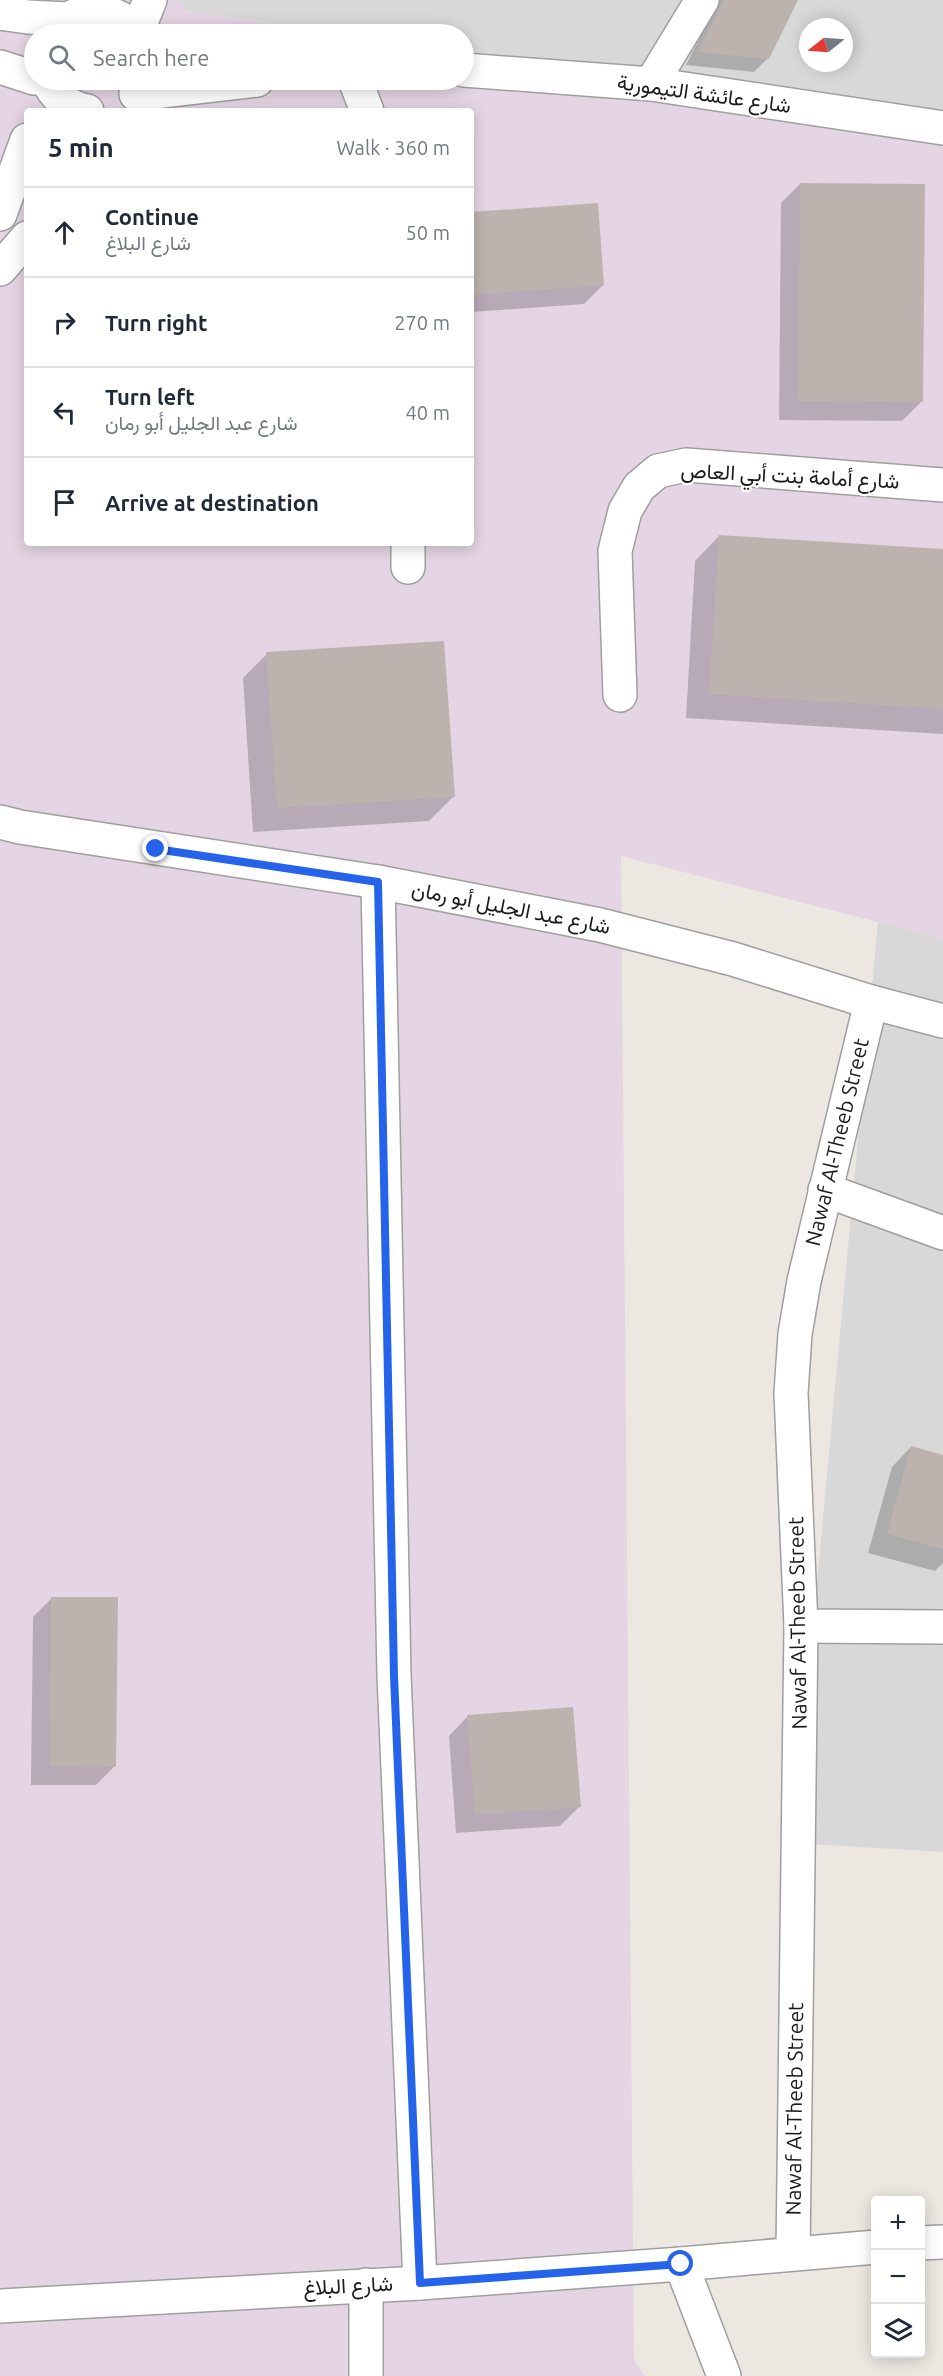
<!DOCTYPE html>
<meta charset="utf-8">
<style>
body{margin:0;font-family:Ubuntu,Vazirmatn,sans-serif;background:#f6f6f7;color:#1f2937}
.controls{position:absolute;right:18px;bottom:18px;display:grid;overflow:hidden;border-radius:6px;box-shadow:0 3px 15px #0003}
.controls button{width:54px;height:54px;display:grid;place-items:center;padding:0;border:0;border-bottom:2px solid #e0e1e3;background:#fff;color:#1f2937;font:30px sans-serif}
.compass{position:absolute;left:799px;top:18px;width:54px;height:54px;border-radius:50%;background:#fff;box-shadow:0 3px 15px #0003;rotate:253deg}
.stop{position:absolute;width:18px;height:18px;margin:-14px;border:4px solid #2563eb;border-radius:50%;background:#fff}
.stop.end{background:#2563eb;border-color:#fff;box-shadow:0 2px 6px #0008}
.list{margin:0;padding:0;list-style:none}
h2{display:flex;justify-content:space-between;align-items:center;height:78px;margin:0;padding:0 24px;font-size:26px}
h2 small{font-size:20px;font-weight:400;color:#747a83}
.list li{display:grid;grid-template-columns:39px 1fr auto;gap:18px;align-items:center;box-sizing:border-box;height:90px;padding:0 24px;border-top:2px solid #e0e1e3}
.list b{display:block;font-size:22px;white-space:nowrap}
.list p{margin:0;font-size:20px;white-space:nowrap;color:#747a83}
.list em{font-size:20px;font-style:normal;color:#747a83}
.icon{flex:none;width:33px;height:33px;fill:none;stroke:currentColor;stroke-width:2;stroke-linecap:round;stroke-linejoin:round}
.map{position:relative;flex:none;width:943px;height:2376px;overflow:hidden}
.search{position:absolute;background:#fff;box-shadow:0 3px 15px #0003;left:24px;top:24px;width:450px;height:66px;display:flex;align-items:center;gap:15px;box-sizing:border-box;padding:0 21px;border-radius:33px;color:#747a83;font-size:22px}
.panel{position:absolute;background:#fff;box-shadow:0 3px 15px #0003;left:24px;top:108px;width:450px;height:438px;border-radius:6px}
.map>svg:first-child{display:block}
.residential{fill:#d9d8d8;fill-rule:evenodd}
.industrial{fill:#e5d4e3;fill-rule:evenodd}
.shadow{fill:#0003}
.building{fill:#bcb3ae}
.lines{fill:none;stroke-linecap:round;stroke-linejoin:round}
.minor-casing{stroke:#9f9f9f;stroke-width:36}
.minor{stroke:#fff;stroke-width:33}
.route{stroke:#2563eb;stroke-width:8}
.labels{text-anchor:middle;stroke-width:4.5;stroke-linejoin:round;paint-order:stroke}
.street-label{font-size:21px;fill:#1b1b1b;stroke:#fff}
</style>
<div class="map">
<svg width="943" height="2376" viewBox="0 0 943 2376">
<rect width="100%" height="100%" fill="#ece8e1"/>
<g class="residential">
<path d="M180,0H943V121L464,51V34H350L186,11ZM808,27H844V63H808Z"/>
<polygon points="878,922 943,939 943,1852 793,1843"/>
</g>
<path class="industrial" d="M0,0H180L186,11L350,34H34V80H464V51L943,121V939L621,856L634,2360L645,2376H0ZM27,111H471V543H27Z"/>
<g class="shadow">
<polygon points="719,0 796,0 767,59 754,72 686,65"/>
<polygon points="800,184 921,402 902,421 779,420 781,203"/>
<polygon points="471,214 603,285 584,304 471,312"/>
<polygon points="719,536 943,551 943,734 686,718 695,561"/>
<polygon points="267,654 453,797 429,821 253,832 243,678"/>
<polygon points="911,1447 943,1457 943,1563 935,1571 868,1553 892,1467"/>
<polygon points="52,1598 115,1766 96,1785 31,1785 33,1617"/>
<polygon points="468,1716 579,1807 560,1826 456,1833 449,1736"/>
</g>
<g class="building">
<polygon points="724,0 798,0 769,59 698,52"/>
<polygon points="800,183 925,184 923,402 798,401"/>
<polygon points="598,203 604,285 471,295 471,212"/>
<polygon points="719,535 943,549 943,709 709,694"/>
<polygon points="444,641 455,797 277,808 266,652"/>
<polygon points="911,1446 943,1455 943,1549 887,1534"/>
<polygon points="51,1597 118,1597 116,1767 50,1766"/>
<polygon points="573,1707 581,1807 475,1815 467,1715"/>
</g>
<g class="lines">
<defs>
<g id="minor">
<polyline points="0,13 28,17 68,19"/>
<polyline points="137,32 150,0"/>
<path d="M52,34C58,29 63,22 70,18C94,5 123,13 138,34"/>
<polyline points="0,67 34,78"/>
<polyline points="464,70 651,84 943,128"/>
<path d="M48,80C53,96 70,108 87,111"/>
<polyline points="355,80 367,111"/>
<polyline points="651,84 702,0"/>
<polyline points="136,94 257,80"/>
<polyline points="0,214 27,140"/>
<polyline points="0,269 27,238"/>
<polyline points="408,543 408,567"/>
<polyline points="620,695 615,551 625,511 639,487 658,471 686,465 943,485"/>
<polyline points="0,822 20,827 378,882 600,925 733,959 871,1002 943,1021"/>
<polyline points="378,882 394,1675 420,2283"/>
<polyline points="825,1190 943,1233"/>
<polyline points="801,1626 943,1627"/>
<polyline points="920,2243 943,2242"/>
<path id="s1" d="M793,2253L801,1626L791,1393L795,1334L804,1281L871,1002"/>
<polyline points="681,2264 724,2376"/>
<polyline points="0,2306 420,2283 681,2264 876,2247"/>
<polyline points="366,2376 366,2285"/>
</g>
</defs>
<use href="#minor" class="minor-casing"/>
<use href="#minor" class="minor"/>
</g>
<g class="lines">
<polyline class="route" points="156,849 378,882 394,1676 420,2283 681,2264"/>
</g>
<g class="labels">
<g class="street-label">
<text transform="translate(704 94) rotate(8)" y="7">شارع عائشة التيمورية</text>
<text transform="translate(790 476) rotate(3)" y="7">شارع أمامة بنت أبي العاص</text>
<text transform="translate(511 908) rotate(11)" y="7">شارع عبد الجليل أبو رمان</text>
<text dy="7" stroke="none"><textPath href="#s1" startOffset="1116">Nawaf Al-Theeb Street</textPath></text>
<text transform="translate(798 1623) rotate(-91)" y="7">Nawaf Al-Theeb Street</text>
<text dy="7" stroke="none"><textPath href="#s1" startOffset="144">Nawaf Al-Theeb Street</textPath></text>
<text transform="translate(348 2286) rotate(-3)" y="7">شارع البلاغ</text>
</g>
</g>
</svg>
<div class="controls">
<button>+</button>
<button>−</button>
<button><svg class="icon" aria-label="layers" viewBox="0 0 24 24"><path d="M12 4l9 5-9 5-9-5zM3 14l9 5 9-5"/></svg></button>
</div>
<svg class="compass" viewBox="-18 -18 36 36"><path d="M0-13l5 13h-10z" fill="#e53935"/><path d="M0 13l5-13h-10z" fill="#747a83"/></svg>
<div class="stop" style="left:681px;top:2264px"></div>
<div class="stop end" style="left:156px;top:849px"></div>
<div class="search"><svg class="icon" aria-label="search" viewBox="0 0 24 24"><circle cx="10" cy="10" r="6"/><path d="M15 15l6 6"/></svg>Search here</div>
<section class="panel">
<h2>5 min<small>Walk · 360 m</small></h2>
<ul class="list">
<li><svg class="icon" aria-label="ahead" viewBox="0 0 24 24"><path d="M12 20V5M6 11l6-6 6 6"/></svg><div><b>Continue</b><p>شارع البلاغ</p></div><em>50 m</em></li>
<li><svg class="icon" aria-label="right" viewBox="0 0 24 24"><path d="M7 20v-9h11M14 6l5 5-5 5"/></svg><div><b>Turn right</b></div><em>270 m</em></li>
<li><svg class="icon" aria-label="left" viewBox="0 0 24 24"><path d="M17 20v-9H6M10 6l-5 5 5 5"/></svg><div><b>Turn left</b><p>شارع عبد الجليل أبو رمان</p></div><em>40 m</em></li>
<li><svg class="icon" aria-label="arrive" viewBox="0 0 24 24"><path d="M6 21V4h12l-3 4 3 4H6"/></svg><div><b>Arrive at destination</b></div></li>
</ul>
</section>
</div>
